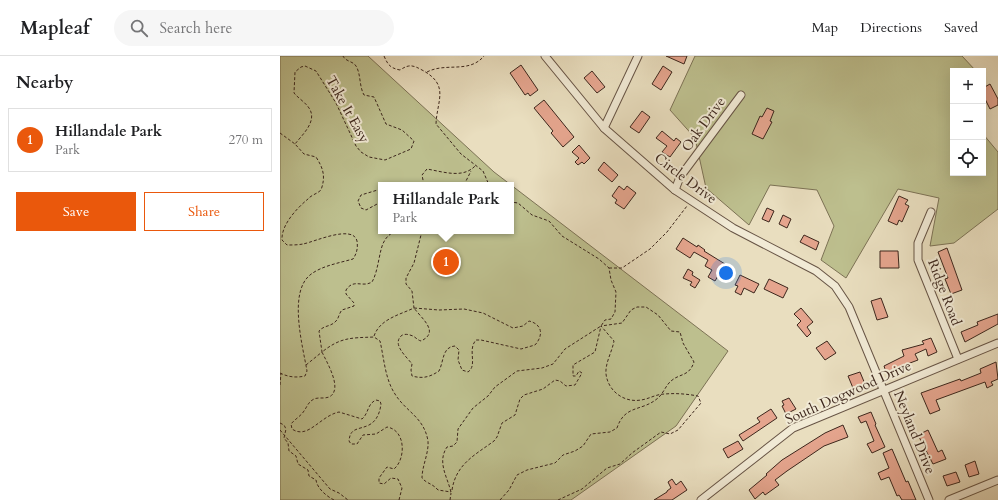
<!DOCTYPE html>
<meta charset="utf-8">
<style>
body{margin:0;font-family:Cardo,serif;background:#f6f6f6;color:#202124}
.controls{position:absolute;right:12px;top:12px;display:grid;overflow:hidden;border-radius:0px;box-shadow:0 4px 16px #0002}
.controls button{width:36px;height:36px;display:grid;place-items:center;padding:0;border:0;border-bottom:1px solid #e0e0e0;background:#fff;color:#202124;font:20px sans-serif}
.you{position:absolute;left:446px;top:217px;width:14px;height:14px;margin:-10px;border:3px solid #fff;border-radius:50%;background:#1a73e8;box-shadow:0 0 0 6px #1a73e833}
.badge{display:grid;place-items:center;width:26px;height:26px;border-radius:50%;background:#ea580c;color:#fff;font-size:13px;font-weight:700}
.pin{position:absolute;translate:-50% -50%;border:2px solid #fff;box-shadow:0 1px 4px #0006}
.popup{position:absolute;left:98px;top:126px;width:136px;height:52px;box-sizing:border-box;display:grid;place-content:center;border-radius:0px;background:#fff;filter:drop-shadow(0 1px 3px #0005);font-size:13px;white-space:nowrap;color:#757577}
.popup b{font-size:15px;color:#202124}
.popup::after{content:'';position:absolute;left:50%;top:100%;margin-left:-8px;border:8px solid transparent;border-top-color:#fff}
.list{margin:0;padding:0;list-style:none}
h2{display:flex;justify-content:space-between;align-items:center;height:52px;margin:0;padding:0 16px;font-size:17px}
h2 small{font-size:13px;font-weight:400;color:#757577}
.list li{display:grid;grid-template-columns:26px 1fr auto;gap:12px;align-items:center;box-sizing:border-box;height:64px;margin:0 8px 8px;padding:0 8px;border:1px solid #e0e0e0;border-radius:0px}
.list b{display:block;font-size:15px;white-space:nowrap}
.list p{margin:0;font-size:13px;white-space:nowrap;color:#757577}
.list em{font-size:13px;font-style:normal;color:#757577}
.actions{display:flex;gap:8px;padding:12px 16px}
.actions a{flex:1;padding:9px 0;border:1px solid #ea580c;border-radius:0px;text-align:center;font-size:14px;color:#ea580c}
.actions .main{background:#ea580c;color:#fff}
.icon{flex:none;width:22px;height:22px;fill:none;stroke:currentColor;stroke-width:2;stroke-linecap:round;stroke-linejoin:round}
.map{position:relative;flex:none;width:718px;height:444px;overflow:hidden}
header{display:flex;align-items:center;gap:24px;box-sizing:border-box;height:56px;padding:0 20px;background:#fff;border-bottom:1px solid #e0e0e0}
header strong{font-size:19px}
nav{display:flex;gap:22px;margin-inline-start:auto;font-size:14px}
.search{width:280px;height:36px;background:#f6f6f6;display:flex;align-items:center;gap:10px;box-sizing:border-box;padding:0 14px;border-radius:22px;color:#757577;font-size:15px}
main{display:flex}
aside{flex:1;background:#fff}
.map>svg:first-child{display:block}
.green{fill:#bdbf8e;stroke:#7c7255;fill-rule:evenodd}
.building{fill:#e5a58e;stroke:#3c261c}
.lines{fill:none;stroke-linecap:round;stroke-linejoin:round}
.street-casing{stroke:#675445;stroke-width:9}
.path{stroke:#3c261c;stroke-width:1;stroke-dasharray:3 2;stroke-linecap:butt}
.street{stroke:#f1ead5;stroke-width:7}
.labels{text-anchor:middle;stroke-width:4;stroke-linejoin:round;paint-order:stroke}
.street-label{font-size:14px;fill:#3c261c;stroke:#f1ead5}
</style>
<header>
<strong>Mapleaf</strong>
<div class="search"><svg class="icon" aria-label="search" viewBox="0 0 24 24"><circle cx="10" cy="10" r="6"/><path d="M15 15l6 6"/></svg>Search here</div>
<nav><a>Map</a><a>Directions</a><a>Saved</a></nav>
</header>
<main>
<aside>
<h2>Nearby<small></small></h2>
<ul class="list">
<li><span class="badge">1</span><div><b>Hillandale Park</b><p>Park</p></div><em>270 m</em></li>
</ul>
<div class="actions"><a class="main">Save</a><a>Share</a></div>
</aside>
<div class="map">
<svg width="718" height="444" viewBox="0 0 718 444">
<rect width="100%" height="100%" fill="#e9debf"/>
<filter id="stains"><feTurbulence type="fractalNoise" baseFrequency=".005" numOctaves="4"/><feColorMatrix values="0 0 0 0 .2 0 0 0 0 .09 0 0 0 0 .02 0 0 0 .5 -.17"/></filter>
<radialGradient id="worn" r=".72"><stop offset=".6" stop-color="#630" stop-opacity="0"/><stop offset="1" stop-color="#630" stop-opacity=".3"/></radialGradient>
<g class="green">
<path d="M0,0H88L214,116L448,295L396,370L291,444H0ZM101,129H231V175H101Z"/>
<polygon points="415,0 682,0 696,15 673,15 673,41 671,42 673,44 673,117 703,117 703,78 718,96 718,153 674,187 650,190 659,142 618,133 566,222 541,204 554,170 537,134 490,129 469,169 426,132 415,82 390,54"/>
</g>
<g class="building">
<polygon points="386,0 407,0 404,8"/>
<polygon points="241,9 258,34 250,40 248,37 245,39 230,17"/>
<polygon points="383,10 392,16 381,34 372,28"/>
<polygon points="312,15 325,31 317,37 304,22"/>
<polygon points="710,28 718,43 718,49 710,53 705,43 703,44 703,32"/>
<polygon points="264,44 294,81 283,91 271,77 273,75 254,52"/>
<polygon points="487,52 494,55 490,65 492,66 483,83 472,78 480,60 482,61"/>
<polygon points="362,55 370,61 359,77 350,71"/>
<polygon points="382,75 394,85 396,82 401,86 390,101 382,96 387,90 376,82"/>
<polygon points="299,89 310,102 304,108 302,106 298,109 295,106 299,102 292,96"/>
<polygon points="324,106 338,119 332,126 318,114"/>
<polygon points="339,130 344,134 347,130 356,137 344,153 335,147 337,144 332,140"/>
<polygon points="619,140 628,144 625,148 629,150 622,166 619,164 617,169 608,165"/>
<polygon points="487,152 494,155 489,166 482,163"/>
<polygon points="503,159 511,163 507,172 499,168"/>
<polygon points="524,179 539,186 536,194 520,186"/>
<polygon points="403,182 417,191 418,189 425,194 424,195 445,208 435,225 428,221 432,214 425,210 428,204 414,196 410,202 396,193"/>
<polygon points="667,192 682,234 671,238 665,223 668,222 658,196"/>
<polygon points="600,195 618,195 619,212 600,212"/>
<polygon points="408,213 413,216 412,219 420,224 415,232 410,229 412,226 403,222"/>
<polygon points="460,219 479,228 474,237 464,232 461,239 455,236 458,230 455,229"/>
<polygon points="489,223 508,232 503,242 484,233"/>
<polygon points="601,242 608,261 597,264 591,245"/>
<polygon points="521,252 533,266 527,271 531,277 527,281 517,269 521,265 514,258"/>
<polygon points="718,258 718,268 685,286 681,276 698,269 697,266"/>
<polygon points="651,282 657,296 648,300 646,293 635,298 638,304 606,316 604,310 624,300 622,294 644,288 642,285"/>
<polygon points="547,285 556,297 545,304 536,292"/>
<polygon points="716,306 718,323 711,326 713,329 707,332 705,326 656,344 660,354 650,358 641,337 680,323 681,325 701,317 700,313"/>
<polygon points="580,316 585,328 573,332 568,320"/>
<polygon points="509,342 516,353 506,358 502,350 504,349 502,345"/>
<polygon points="491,353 497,362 463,385 459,379 480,366 477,362"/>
<polygon points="591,356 596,368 595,369 605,391 592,397 587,388 594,385 586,365 581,367 578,361"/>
<polygon points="563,369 568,381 544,390 507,415 495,424 499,429 485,439 483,436 475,443 469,434 487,419 486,418 502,404 545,377"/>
<polygon points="648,374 658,396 662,394 666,403 653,408 638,379"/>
<polygon points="458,385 463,393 448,402 443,393"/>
<polygon points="612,393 626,426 628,425 636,444 622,444 619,439 617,440 609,421 601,424 598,417 609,412 603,397"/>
<polygon points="695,405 699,418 689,421 685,409"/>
<polygon points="676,416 680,426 667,430 663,420"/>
<polygon points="392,423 396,429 401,425 407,434 392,444 374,444 387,436 387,435 391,432 388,426"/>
</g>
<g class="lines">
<defs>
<g id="street">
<polyline points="265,0 324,72 395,134 453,172 536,215 555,230 569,251 649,444"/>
<polyline points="324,72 358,0"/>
<polyline points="395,134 400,121 461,39"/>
<polyline points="651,156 638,187 638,204 678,303"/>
<polyline points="421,444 513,372 718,287"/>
<polyline points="669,444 718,424"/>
</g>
</defs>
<use href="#street" class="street-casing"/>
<g class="path">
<path d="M104,0C108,9 110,12 120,14C129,8 133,9 142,14C170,29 157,44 156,68L181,98L203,115L209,129"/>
<path d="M147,16C166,6 189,18 204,0"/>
<polyline points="0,77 15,88"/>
<path d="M144,129L142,119L147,113C164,116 184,123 196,109"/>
<polyline points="184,129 191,115"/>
<polyline points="101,133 81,139 78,145 81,152 86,154 99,147 101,149"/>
<polyline points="329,212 342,212 370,193 387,176 407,150"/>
<path d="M134,252L159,254L184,253L203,257L233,272L243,270L249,265C262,268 264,279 255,289L241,293L201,284H196C187,294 198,309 188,316L182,314L178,304L179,294L175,290C162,291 164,305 159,315C150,321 143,323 132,320L131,314L132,308C127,301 112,289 121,280C123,278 127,278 130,279C135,280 137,284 141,285C160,276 142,263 134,252Z"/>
<path d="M94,280C100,263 119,259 134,252L132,235L126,228V222L134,207L142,175"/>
<path d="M26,309L42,296L39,275C44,269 51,271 56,265C59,262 59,257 62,254L74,250V247L66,238V234C74,222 82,232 92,226C99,214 99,192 105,184C107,180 111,178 114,175"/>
<path d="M0,317C8,321 16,322 25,320L27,315C23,291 8,237 30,219C41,210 59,207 73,203C77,197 78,192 77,185C73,168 34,186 23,188C18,189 12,189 7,189L2,184C1,169 17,152 28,143C31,139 37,138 41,134C46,120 43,112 36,101L24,98L15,88C22,79 38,65 29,52C25,46 18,42 14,37L15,16L21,11L25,10L36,15L56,47L76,90L81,96L89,101L105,104L131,93L134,85L122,74L106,68L94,41L84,39C79,30 81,18 76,10C73,5 66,6 63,0"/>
<polyline points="0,329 1,317"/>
<path d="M0,367L4,369L6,373L4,382L8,387L9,395L16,400L18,408L28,414L29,420L36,424C37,432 46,440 54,444"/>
<polyline points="0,374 50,433 59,437 68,444"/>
<path d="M172,434C176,408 195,399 214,385L217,381L222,367L235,359L240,343L244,339L263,333L275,324L280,325L286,330L295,329L302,317L299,315L296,320H293V309L315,296L321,270"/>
<path d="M171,436C167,420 157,406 167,391L173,390L177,386L178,373L193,352L208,340L215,331L237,315L262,312L273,308L285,293L321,270L325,264L331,263L335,256L336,236L331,224L329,212L319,203L282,180L269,165L252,159L238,147L231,146"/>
<path d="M119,444L122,432L118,423L111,422L104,428L99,427V422L107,411L114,413C126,403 126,374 107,371L96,378L83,379L77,388H71L69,385C70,371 79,374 89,369C97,365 100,356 101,348L100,345L96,344C87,348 89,357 82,363L59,356C40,360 28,384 12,373L11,368C15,363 21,360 24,355C27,351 28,346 34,343C38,341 44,343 49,341C64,334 46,305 42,296C61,281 71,282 94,281L100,285C104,302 105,323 115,338C126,356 144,361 148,385C149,397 142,410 142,422C147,428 152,427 158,434L171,436"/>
<polyline points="170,444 171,437"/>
<path d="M220,444L229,434L237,419L247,414L275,407L283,399L295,395L303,390L311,378L330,376L337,372C345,348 362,356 378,342C383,338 386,329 391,325C400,317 409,321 414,306L403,287L400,276L391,275L378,259L366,251H357L351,254L342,267L321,270"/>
<path d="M278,444L302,433L327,412L340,408L352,397L381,376L390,378L398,374L421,347L418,340C407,338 396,337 385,338C376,338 369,343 361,344C344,347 328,335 326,318C325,307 332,296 334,285L321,270"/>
</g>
<use href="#street" class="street"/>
</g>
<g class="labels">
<g class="street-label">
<text transform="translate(68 53) rotate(61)" y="5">Take It Easy</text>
<text transform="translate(423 68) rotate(-54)" y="5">Oak Drive</text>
<text transform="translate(406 122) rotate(37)" y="5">Circle Drive</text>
<text transform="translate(665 236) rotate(69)" y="5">Ridge Road</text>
<text transform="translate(568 336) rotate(-24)" y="5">South Dogwood Drive</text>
<text transform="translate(635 376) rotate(68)" y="5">Neyland Drive</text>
</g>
</g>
<rect width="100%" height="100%" filter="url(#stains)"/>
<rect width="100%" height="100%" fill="url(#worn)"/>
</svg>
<div class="controls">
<button>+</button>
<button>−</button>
<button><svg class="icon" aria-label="locate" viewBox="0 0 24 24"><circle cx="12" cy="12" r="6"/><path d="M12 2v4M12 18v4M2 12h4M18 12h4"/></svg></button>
</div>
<div class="you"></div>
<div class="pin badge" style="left:166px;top:206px">1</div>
<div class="popup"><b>Hillandale Park</b>Park</div>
</div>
</main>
